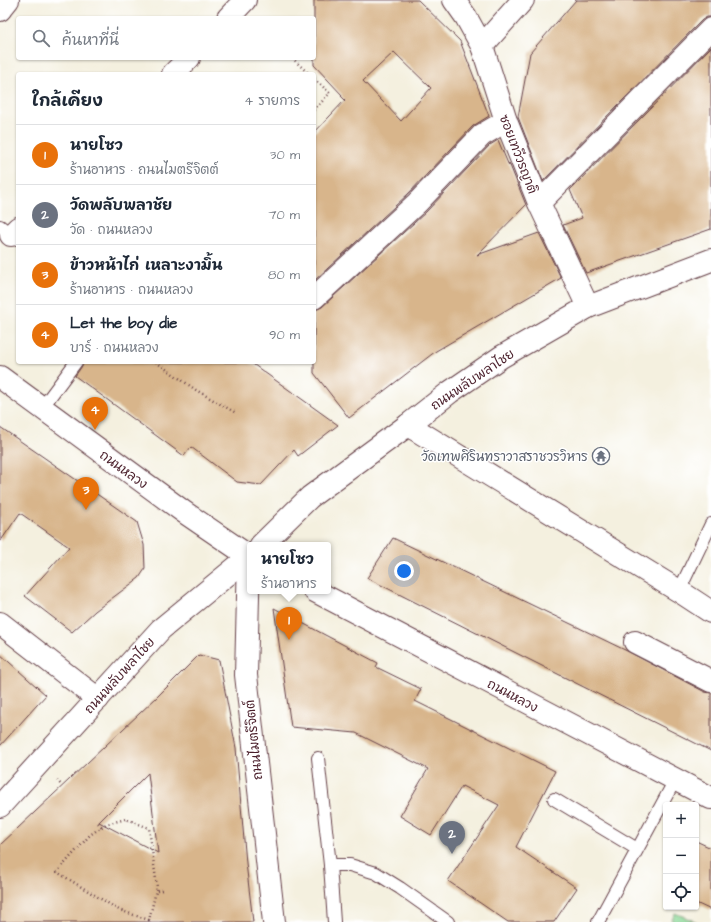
<!DOCTYPE html>
<html lang="th">
<meta charset="utf-8">
<style>
body{margin:0;font-family:"Architects Daughter","Playpen Sans Thai",sans-serif;background:#f2f2f3;color:#1f2937}
.controls{position:absolute;right:12px;bottom:12px;display:grid;overflow:hidden;border-radius:4px;box-shadow:0 1px 3px #0004}
.controls button{width:36px;height:36px;display:grid;place-items:center;padding:0;border:0;border-bottom:1px solid #e0e1e3;background:#fff;color:#1f2937;font:20px sans-serif}
.you{position:absolute;left:404px;top:571px;width:14px;height:14px;margin:-10px;border:3px solid #fff;border-radius:50%;background:#1a73e8;box-shadow:0 0 0 6px #1a73e833}
.badge{display:grid;place-items:center;width:26px;height:26px;border-radius:50%;background:#0b8043;color:#fff;font-size:13px;font-weight:700}
.pin{position:absolute;translate:-50% -33px;filter:drop-shadow(0 1px 2px #0008)}
.pin::after{content:'';position:absolute;top:21px;width:14px;height:12px;background:inherit;clip-path:polygon(0 0,100% 0,50% 100%)}
.popup{position:absolute;left:247px;top:542px;width:84px;height:52px;box-sizing:border-box;display:grid;place-content:center;border-radius:4px;background:#fff;filter:drop-shadow(0 1px 3px #0005);font-size:13px;white-space:nowrap;color:#747a83}
.popup b{font-size:15px;color:#1f2937}
.popup::after{content:'';position:absolute;left:50%;top:100%;margin-left:-8px;border:8px solid transparent;border-top-color:#fff}
.list{margin:0;padding:0;list-style:none}
h2{display:flex;justify-content:space-between;align-items:center;height:52px;margin:0;padding:0 16px;font-size:17px}
h2 small{font-size:13px;font-weight:400;color:#747a83}
.list li{display:grid;grid-template-columns:26px 1fr auto;gap:12px;align-items:center;box-sizing:border-box;height:60px;padding:0 16px;border-top:1px solid #e0e1e3}
.list b{display:block;font-size:15px;white-space:nowrap}
.list p{margin:0;font-size:13px;white-space:nowrap;color:#747a83}
.list em{font-size:13px;font-style:normal;color:#747a83}
.icon{flex:none;width:22px;height:22px;fill:none;stroke:currentColor;stroke-width:2;stroke-linecap:round;stroke-linejoin:round}
.map{position:relative;flex:none;width:711px;height:922px;overflow:hidden}
.search{position:absolute;background:#fff;box-shadow:0 1px 3px #0004;left:16px;top:16px;width:300px;height:44px;display:flex;align-items:center;gap:10px;box-sizing:border-box;padding:0 14px;border-radius:4px;color:#747a83;font-size:15px}
.panel{position:absolute;background:#fff;box-shadow:0 1px 3px #0004;left:16px;top:72px;width:300px;height:292px;border-radius:4px}
.map>svg:first-child{display:block}
.green{fill:#8ad796;stroke:#6a7b60}
.building{fill:#d8b58b;fill-rule:evenodd}
.lines{fill:none;stroke-linecap:round;stroke-linejoin:round}
.service-casing{stroke:#643e46;stroke-width:14}
.minor-casing{stroke:#643e46;stroke-width:24}
.tertiary-casing{stroke:#643e46;stroke-width:24}
.path{stroke:#643e46;stroke-width:2.5;stroke-dasharray:1 3;stroke-linecap:butt}
.service{stroke:#fff;stroke-width:12}
.minor{stroke:#fff;stroke-width:22}
.tertiary{stroke:#fff;stroke-width:22}
.labels{text-anchor:middle;stroke-width:3;stroke-linejoin:round;paint-order:stroke}
.street-label{font-size:13px;fill:#4a1f2b;stroke:#fff}
.worship-label{font-size:13px;fill:#5b616d;stroke:#fff;text-anchor:end}
</style>
<div class="map">
<svg width="711" height="922" viewBox="0 0 711 922">
<rect width="100%" height="100%" fill="#fff"/>
<filter id="ink" filterUnits="userSpaceOnUse"><feTurbulence type="fractalNoise" baseFrequency=".025" numOctaves="2"/><feDisplacementMap in="SourceGraphic" scale="8" xChannelSelector="R" yChannelSelector="G"/><feConvolveMatrix kernelMatrix="1 2 1 2 8 2 1 2 1" color-interpolation-filters="sRGB"/></filter>
<filter id="wash" filterUnits="userSpaceOnUse"><feTurbulence type="fractalNoise" baseFrequency=".012" numOctaves="4" result="noise"/><feDisplacementMap in="SourceGraphic" scale="16" xChannelSelector="R" yChannelSelector="G"/><feGaussianBlur stdDeviation="0.9" result="paint"/><feColorMatrix in="noise" values="0 0 0 0 0 0 0 0 0 0 0 0 0 0 0 0 0 1.4 0 .05"/><feComposite in="paint" operator="in"/></filter>
<g filter="url(#wash)">
<rect width="100%" height="100%" fill="#f4f0df"/>
<polygon class="green" points="675,913 697,922 671,922"/>
<g id="blocks">
<g class="building">
<path d="M314,0H418L460,41L489,116L473,126L408,194L314,281V133L345,100L341,96L342,95L314,65ZM394,52L431,88L401,121L363,81Z"/>
<polygon points="576,0 711,0 711,17 707,17 702,20 543,181 518,117 530,53"/>
<polygon points="711,47 711,229 586,273 563,225 582,218 570,190"/>
<polygon points="498,140 509,166 509,163 526,205 477,255 539,233 561,278 436,351 349,418 314,373 314,310 322,307 426,212 490,145"/>
<polygon points="83,362 250,362 338,425 298,456 294,450 261,485 237,482 191,447 184,456 75,376 82,366"/>
<polygon points="0,427 137,522 144,545 145,569 139,578 95,611 72,632 25,596 69,547 20,513 0,542"/>
<polygon points="393,538 627,651 705,692 711,693 711,751 367,578"/>
<polygon points="274,608 378,663 376,667 421,689 415,701 555,771 516,847 577,888 554,922 508,922 448,881 499,805 462,786 431,835 400,816 428,769 356,733 291,727"/>
<polygon points="0,654 46,695 0,746"/>
<path d="M199,655L219,660L236,748L246,863L253,922H0V845L157,697ZM148,773L158,853L99,822Z"/>
<polygon points="696,841 711,848 711,910 696,903"/>
</g>
</g>
</g>
<g filter="url(#ink)">
<use href="#blocks" fill-opacity="0" stroke="#643e46" stroke-width="1"/>
<g class="lines">
<defs>
<g id="service">
<polyline points="0,226 15,238"/>
<polyline points="41,409 76,362"/>
<polyline points="679,591 711,524"/>
<polyline points="318,758 330,865 350,865 376,873 400,888 448,922"/>
<polyline points="554,799 637,849"/>
<polyline points="330,865 334,922"/>
<polyline points="598,922 675,780"/>
</g>
<g id="minor">
<polyline points="454,0 466,17 482,46 506,121 539,203 588,307"/>
<polyline points="228,18 245,0"/>
<polyline points="482,46 523,0"/>
<polyline points="173,74 189,58"/>
<polyline points="539,203 711,29"/>
<polyline points="11,235 18,228"/>
<polyline points="314,298 417,203 482,135 506,121"/>
<polyline points="408,425 679,591 711,612"/>
<polyline points="0,623 98,699"/>
<polyline points="635,642 711,681"/>
</g>
<g id="tertiary">
<polyline points="0,10 8,0"/>
<polyline points="0,377 184,512 250,557"/>
<polyline points="261,545 310,497 408,425 450,392 501,357 588,307 711,260"/>
<polyline points="249,557 246,675 274,922"/>
<polyline points="315,591 711,798"/>
<polyline points="0,806 161,629 250,556"/>
</g>
</defs>
<use href="#service" class="service-casing"/>
<use href="#minor" class="minor-casing"/>
<use href="#tertiary" class="tertiary-casing"/>
<g class="path">
<polyline points="292,58 309,74"/>
<polyline points="314,79 330,93 314,110"/>
<polyline points="156,362 196,390 236,413"/>
<polyline points="57,780 62,786"/>
<polyline points="98,823 102,827"/>
<polyline points="157,891 162,890"/>
<polyline points="149,920 119,910 57,872 90,835 106,824 126,819 149,828 157,887 149,920 151,922"/>
</g>
<use href="#service" class="service"/>
<use href="#minor" class="minor"/>
<use href="#tertiary" class="tertiary"/>
</g>
</g>
<defs>
<symbol id="temple-ring" viewBox="-11 -11 22 22"><circle r="9.5" fill="#fff" stroke="#6b7280" stroke-width="1.5"/><path d="M0-6L5-2H3V0L6.5 2.5H4V6H1.5V3h-3V6H-4V2.5H-6.5L-3 0V-2H-5Z" fill="#6b7280"/></symbol>
</defs>
<g fill-rule="evenodd">
<use href="#temple-ring" x="591" y="446" width="20" height="20"/>
</g>
<g class="labels">
<g class="street-label">
<text transform="translate(519 154) rotate(69)" y="5">ซอยเทวีวรญาติ</text>
<text transform="translate(472 379) rotate(-34)" y="5">ถนนพลับพลาไชย</text>
<text transform="translate(124 469) rotate(36)" y="5">ถนนหลวง</text>
<text transform="translate(119 675) rotate(-48)" y="5">ถนนพลับพลาไชย</text>
<text transform="translate(513 695) rotate(28)" y="5">ถนนหลวง</text>
<text transform="translate(253 740) rotate(-96)" y="5">ถนนไมตรีจิตต์</text>
</g>
<g class="worship-label">
<text x="588" y="461">วัดเทพศิรินทราวาสราชวรวิหาร</text>
</g>
</g>
</svg>
<div class="controls">
<button>+</button>
<button>−</button>
<button><svg class="icon" aria-label="locate" viewBox="0 0 24 24"><circle cx="12" cy="12" r="6"/><path d="M12 2v4M12 18v4M2 12h4M18 12h4"/></svg></button>
</div>
<div class="you"></div>
<div class="pin badge" style="left:289px;top:640px;background:#e8710a">1</div>
<div class="popup"><b>นายโซว</b>ร้านอาหาร</div>
<div class="pin badge" style="left:452px;top:854px;background:#6b7280">2</div>
<div class="pin badge" style="left:86px;top:510px;background:#e8710a">3</div>
<div class="pin badge" style="left:95px;top:430px;background:#e8710a">4</div>
<div class="search"><svg class="icon" aria-label="search" viewBox="0 0 24 24"><circle cx="10" cy="10" r="6"/><path d="M15 15l6 6"/></svg>ค้นหาที่นี่</div>
<section class="panel">
<h2>ใกล้เคียง<small>4 รายการ</small></h2>
<ul class="list">
<li><span class="badge" style="background:#e8710a">1</span><div><b>นายโซว</b><p>ร้านอาหาร · ถนนไมตรีจิตต์</p></div><em>30 m</em></li>
<li><span class="badge" style="background:#6b7280">2</span><div><b>วัดพลับพลาชัย</b><p>วัด · ถนนหลวง</p></div><em>70 m</em></li>
<li><span class="badge" style="background:#e8710a">3</span><div><b>ข้าวหน้าไก่ เหลาะงามิ้น</b><p>ร้านอาหาร · ถนนหลวง</p></div><em>80 m</em></li>
<li><span class="badge" style="background:#e8710a">4</span><div><b>Let the boy die</b><p>บาร์ · ถนนหลวง</p></div><em>90 m</em></li>
</ul>
</section>
</div>
